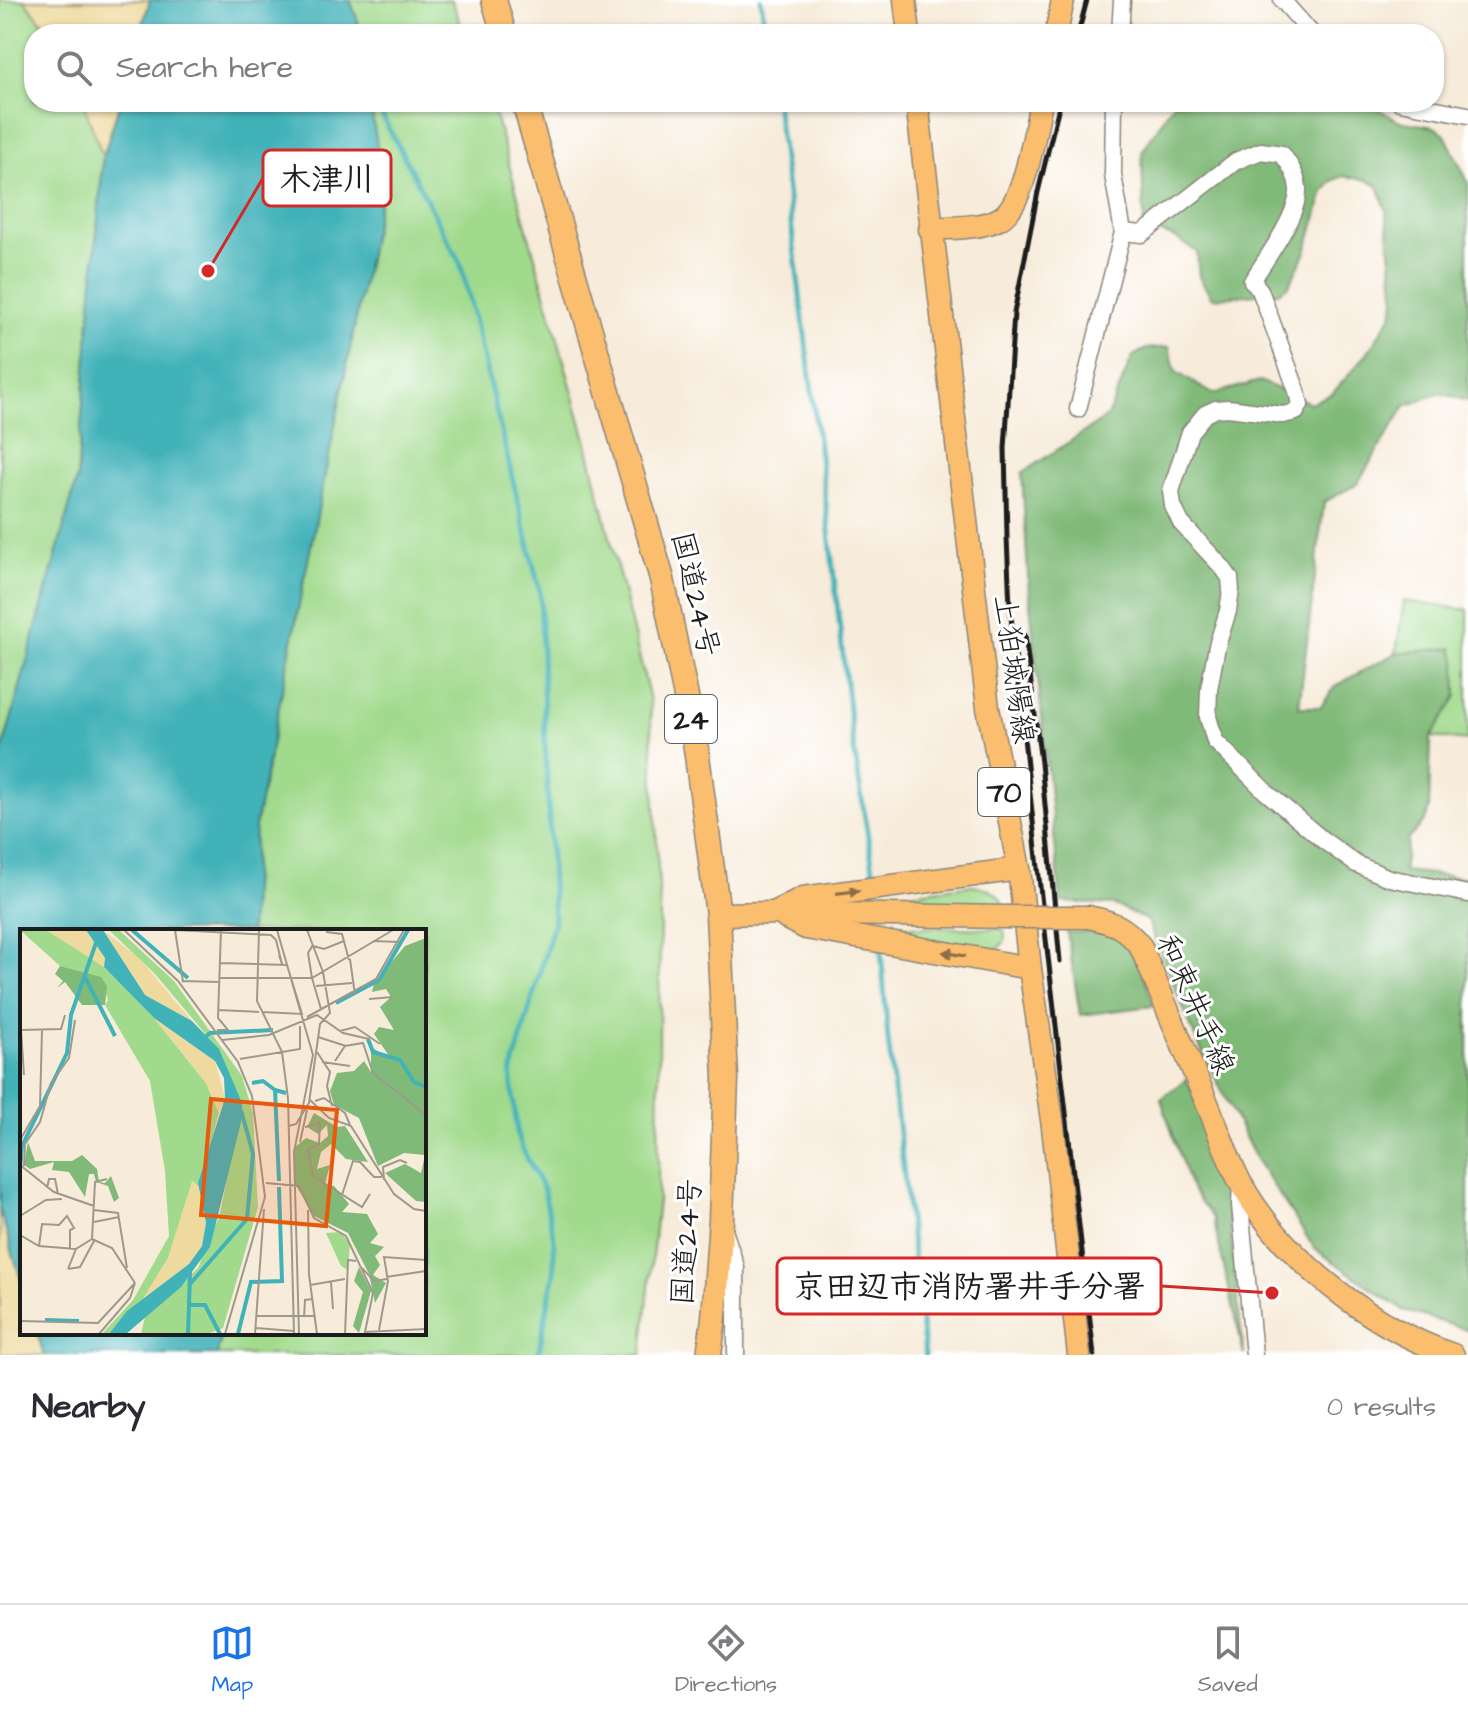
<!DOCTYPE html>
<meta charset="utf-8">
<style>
body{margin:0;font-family:"Architects Daughter","Klee One",sans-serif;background:#f2f2f3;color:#2b2b33}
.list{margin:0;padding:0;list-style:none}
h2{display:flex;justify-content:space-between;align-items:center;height:104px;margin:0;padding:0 32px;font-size:34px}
h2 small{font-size:26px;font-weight:400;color:#7c7c81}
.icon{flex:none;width:44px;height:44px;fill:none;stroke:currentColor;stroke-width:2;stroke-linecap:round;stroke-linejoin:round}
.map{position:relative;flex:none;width:1468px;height:1355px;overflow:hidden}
.search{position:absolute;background:#fff;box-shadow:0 2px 6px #0004;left:24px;right:24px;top:24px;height:88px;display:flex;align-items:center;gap:20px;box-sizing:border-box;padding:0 28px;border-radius:32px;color:#7c7c81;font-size:30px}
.sheet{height:248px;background:#fff}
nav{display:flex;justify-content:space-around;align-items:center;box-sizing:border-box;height:112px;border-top:2px solid #e1e1e2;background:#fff;font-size:22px;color:#7c7c81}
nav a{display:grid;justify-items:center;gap:4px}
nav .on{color:#1a73e8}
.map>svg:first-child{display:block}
.green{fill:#a1da8d;stroke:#5e7b54;stroke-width:2}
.forest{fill:#80ba78;stroke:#4e6b4a;stroke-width:2}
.sand{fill:#eeda9e;stroke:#857b5d;stroke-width:2}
.water{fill:#42b2b9;stroke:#2f676a;stroke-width:2}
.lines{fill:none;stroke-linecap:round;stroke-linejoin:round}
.stream{stroke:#42b2b9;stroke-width:5}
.minor-casing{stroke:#8a847a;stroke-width:19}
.major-casing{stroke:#8a847a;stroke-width:25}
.highway-casing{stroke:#8a847a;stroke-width:27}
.minor{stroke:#fff;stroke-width:16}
.major{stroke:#fbbe6e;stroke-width:22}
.highway{stroke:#fbbe6e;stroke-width:24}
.rail{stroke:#1c1c1c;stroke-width:5}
.major-bridge-casing{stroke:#8a847a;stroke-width:25;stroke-linecap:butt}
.major-bridge{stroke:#fbbe6e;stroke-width:22}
.oneway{fill:#8c6d45}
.labels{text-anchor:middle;stroke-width:6;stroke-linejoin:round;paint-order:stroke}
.shield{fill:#fff;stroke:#606060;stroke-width:2}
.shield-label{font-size:28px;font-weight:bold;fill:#1c1c1c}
.street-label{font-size:30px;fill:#1c1c1c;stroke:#fff}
.inset-river{fill:none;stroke:#42b2b9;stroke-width:4}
.inset-road{fill:none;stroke:#9f988d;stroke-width:2}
.view{fill:#e8590c;fill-opacity:0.15;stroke:#e8590c;stroke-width:4}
.inset-edge{fill:none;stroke:#1c1c1c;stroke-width:4}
.leader{fill:none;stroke:#d62828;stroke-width:3}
.callout-dot{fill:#d62828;stroke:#fff;stroke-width:3}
.callout{fill:#fff;stroke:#d62828;stroke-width:3}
.callout-label{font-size:32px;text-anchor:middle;font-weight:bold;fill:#1c1c1c}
</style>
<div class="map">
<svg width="1468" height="1355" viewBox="0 0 1468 1355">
<rect width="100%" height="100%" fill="#fff"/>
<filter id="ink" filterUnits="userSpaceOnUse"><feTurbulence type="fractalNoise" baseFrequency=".0125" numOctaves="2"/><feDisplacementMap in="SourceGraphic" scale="16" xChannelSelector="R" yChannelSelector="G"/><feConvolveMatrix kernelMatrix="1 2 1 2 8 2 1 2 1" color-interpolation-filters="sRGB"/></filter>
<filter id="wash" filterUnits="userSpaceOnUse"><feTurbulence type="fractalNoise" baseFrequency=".006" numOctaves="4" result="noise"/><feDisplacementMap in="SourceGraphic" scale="32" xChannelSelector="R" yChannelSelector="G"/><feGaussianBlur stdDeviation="1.8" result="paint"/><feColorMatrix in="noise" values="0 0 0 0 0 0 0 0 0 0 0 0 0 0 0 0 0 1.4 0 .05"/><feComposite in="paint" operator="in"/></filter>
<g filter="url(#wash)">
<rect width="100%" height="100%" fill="#f7ebd9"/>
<g class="green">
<polygon points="0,0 24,0 52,34 34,34 34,102 83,102 103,157 77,479 0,760"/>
<polygon points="350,0 452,0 464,34 360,34 357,18"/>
<polygon points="370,102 490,102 497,122 585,436 650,700 660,908 658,1200 642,1355 217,1355 222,1333 424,1333 424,931 250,931 255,827 383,183"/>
<polygon points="1404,601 1468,610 1468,741 1431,737 1457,696 1452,649 1396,653"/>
<path d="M973,885C989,888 1000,892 1005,909L817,905Z"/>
<path d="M868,926L1004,929C1007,942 1003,945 993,952L869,934Z"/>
</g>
<g class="forest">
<polygon points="1174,102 1368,102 1398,121 1434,127 1444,133 1468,182 1468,401 1440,393 1405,406 1357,484 1324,502 1299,707 1321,707 1335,686 1396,653 1452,648 1456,659 1457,696 1431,737 1429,809 1425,821 1408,839 1403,871 1468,878 1468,1330 1403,1310 1315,1249 1256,1159 1196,1039 1147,920 1114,905 1061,902 1029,594 1022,473 1107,417 1133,356 1146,349 1169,347 1176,372 1213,394 1260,381 1310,403 1332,394 1366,355 1392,314 1395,300 1386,210 1378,186 1367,180 1343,176 1332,181 1324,192 1306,252 1289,285 1278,292 1212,298 1199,277 1197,252 1177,239 1144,226 1142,152"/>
<path d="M1067,932C1081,933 1099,931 1112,935C1134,941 1148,986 1154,1006L1080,1015Z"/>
<polygon points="1187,1079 1224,1176 1244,1355 1213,1218 1191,1189 1161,1099"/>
</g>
<g class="sand">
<polygon points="24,0 150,0 140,34 52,34"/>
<polygon points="83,102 120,102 103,157"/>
<polygon points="0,1211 22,1283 22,1333 37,1333 44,1355 0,1355"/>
</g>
<g class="water">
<polygon points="150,0 350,0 357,18 360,34 140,34"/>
<polygon points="120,102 370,102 383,183 255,827 250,931 22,931 22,1283 0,1211 0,760 77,479 103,157"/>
<polygon points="37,1333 222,1333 217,1355 44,1355"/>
</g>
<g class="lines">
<g class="stream">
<polyline points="761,0 766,34"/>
<polyline points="370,102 376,104 461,265 540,592 545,742 554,922 511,1074 517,1133 523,1150 544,1191 554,1239 554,1274 538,1355"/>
<polyline points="776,102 824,488 852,736 875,881"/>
<polyline points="881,950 888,1039 925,1355"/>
</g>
</g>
</g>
<g filter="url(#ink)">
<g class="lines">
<defs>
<g id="minor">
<polyline points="1282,0 1312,34"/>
<polyline points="1120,34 1122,0"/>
<polyline points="1400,102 1468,115"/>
<path d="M1123,232L1142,234L1236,161L1261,151L1282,154C1290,165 1297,175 1298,189C1299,214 1266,259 1252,281L1260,290L1297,391L1300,405L1296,412L1283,415L1228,408L1216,409L1205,414L1190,432L1171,491L1173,506L1181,523L1223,568L1230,578L1231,590L1228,611L1217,646L1209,689L1208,717L1215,741L1266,792L1323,840L1356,864L1389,878L1468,894"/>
<polyline points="1078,409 1123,232 1113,175 1114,102"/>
<polyline points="1241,1182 1240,1205 1254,1355"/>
<polyline points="724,1230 736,1267 736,1355"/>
</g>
<g id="major">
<polyline points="905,0 909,34"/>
<polyline points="1056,34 1063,0"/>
<polyline points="917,102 988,708 1019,869 1030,968 1053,1127 1079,1355"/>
<path d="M930,229C952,227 979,229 999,219C1025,206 1035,130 1041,102"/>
<polyline points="779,910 803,898 1019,869"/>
<polyline points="718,914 774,913 1006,917"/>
<path d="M1088,917C1112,922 1125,926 1141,947C1163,999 1185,1051 1207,1103C1218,1129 1227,1157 1240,1182C1282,1258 1372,1328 1453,1355"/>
<polyline points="786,918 806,928 1030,968"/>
</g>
<g id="highway">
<polyline points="494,0 504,34"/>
<polyline points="524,102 662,579 695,741 718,914 726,1078 721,1220 714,1318 709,1355"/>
</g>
</defs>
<use href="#minor" class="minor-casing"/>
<use href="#major" class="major-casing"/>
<use href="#highway" class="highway-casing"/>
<use href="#minor" class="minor"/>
<use href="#major" class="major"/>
<use href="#highway" class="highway"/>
<g class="rail">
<polyline points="1078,34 1087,0"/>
<polyline points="1060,102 1038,192 1014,313 1005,448 1007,537 1010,607 1041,896 1094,1355"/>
<polyline points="1025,635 1041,763 1060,961"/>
</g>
<defs>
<polyline id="major-bridge" points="1006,917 1088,917"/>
</defs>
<use href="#major-bridge" class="major-bridge-casing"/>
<use href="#major-bridge" class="major-bridge"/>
</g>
<defs><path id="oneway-solid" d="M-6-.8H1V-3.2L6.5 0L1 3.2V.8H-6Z" transform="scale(2)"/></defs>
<g class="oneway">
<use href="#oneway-solid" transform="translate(848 892) rotate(-7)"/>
<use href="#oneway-solid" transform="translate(954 954) rotate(-170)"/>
</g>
</g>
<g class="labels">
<g class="shield">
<rect x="665" y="695" width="52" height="48" rx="6"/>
<rect x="978" y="768" width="52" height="48" rx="6"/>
</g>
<g class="shield-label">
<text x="691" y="729">24</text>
<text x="1004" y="802">70</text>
</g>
<g class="street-label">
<text transform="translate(696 594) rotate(77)" y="10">国道24号</text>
<text transform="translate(1015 669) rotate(82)" y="10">上狛城陽線</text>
<text transform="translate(1196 1004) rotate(66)" y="10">和束井手線</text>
<text transform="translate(686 1242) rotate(-86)" y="10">国道24号</text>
</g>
</g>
<g transform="translate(20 929)">
<rect width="406" height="406" fill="#f7ebd9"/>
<path d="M0,1H26L72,26L134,89L186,154L199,184L179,258L173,252L148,329L123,370L89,405H82L113,371L149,307L145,242L130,152L85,76L88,71L81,49L40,37ZM89,1H99L154,52L222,147L233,184L238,278L203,399L187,405H121L125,388L178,339L200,285L221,174L199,121L135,45ZM321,303L330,315L328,341L321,337L306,304Z" fill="#a1da8d"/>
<path d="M406,9V273L396,272L365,244L385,235L401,244L405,226L384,224L358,237L339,189L314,176L310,162L317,144L334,142L344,132L351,143V118L372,131L354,105L359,98L374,101L360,78L371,68L366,60L352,63L354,54L385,17ZM40,37L81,48L87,57L85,76H62L45,53L37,59L43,52L35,45ZM294,184L317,198L325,197L348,233L326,230L311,215L301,223L297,240L310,236L305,255L314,257L329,275L322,283L347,285L358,305L350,314L364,318L355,327L360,336L353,346L366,354L355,374L349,345L328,304L294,287L275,255V218L286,209L300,214L308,207L307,196L298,205L287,198ZM8,213L15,232H52L62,226L77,240L79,253L85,254L91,247L99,269L94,273L88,257L76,253L74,245H69L65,268L49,243L32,241L34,233L10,240L4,236ZM339,338L351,362L339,404L333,397L343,363L334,352Z" fill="#80ba78"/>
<path d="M26,1H66L85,29L84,38ZM83,1L119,29L172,92L125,67ZM134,89L195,132L205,168L199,184L186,154ZM172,252L179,258L186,294L182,317L169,335L123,370L148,329Z" fill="#eeda9e"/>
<path d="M66,1H83L125,66L172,92L199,120L222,174V189L190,318L161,358L106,405H89L107,382L169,335L182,317L186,294L178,254L205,169L204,149L195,132L134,89L84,38L85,29Z" fill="#42b2b9"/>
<path class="inset-river" d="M112,1L168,49M65,48L95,107M316,74L359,51L388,1M348,110L353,123L380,131L394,153L406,158M182,111L190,104L253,101M232,154L243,152L255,161M0,239L2,217L47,124L51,86L78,8M259,252L255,161L266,164M170,343L169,376H185L200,405M170,355L227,290L233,225L221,181M25,391L59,392M168,405L169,376M218,405L231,353L262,352L259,258"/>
<path class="inset-road" d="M104,1L158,52L218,133L232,167L245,268L205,405M155,1L251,6L256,11L262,35L259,26M155,1L163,53M239,1L237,72L262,123L268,169L274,405M257,1L293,126L274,223L279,405M306,3L322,5L329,31M353,12L379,13M293,17L304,20L324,12M330,30L335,66M200,34L267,36L282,85L242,83M199,49H292L373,1M292,49L288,24L293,16M292,49L301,80M162,52L199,53M296,57L332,54M349,70L373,68M198,81L239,83M287,88L356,50L384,1M0,101L41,100L45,86M1,101L4,146M197,101H208L198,89L201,1M320,102L335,98L360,115M298,108L326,117M202,111L249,106L297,86L323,104L349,110M297,123L310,143L307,157L312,177M220,130L280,120V97M315,132L325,117L343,114L353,144L406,186M302,133L330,137M290,171L309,189L331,197L374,265L394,280L406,282M295,172L304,169L325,184L330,196M269,197L276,195L289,174L300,95L310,84L303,43L287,1M285,198L300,194L299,215L288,221L293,247L342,278L350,265M0,211L20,177L22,101M280,213L287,181M0,236L34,263L74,277M4,237L5,215L20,193L31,154L49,129L55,91M364,251L363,238L380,231L387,234M246,254L279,257L294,289L326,307L353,364L345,403L406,400M27,259L29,250H35L38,265M322,266L333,232L340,233L354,248H362M74,281L98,284L107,339M288,281L289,346L297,405M0,287L26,271L42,270M74,293L99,288M0,306L19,317L56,320M72,310L75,253L87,250M72,310L92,319L115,354M19,317L22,295L39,296L47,287L54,299L50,301V320M342,339L354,352L367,350M48,340L56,320L72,310M48,340L60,338L74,312M366,348L406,342M311,353L313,380M290,356L325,350M237,387H294M284,388L285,371L293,370M0,392L78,394L115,354M236,399L274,402M359,401L368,352L364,328L406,331M79,405L110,369L115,354M235,405L244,280M325,405L328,331L336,332"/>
<path class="view" d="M191,170L317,181L306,297L181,286Z"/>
<rect width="406" height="406" class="inset-edge"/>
</g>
<path class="leader" d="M208 271L263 178M1272 1293L1161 1286"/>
<g class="callout-dot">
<circle cx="208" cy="271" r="8"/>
<circle cx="1272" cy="1293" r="8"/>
</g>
<g class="callout">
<rect x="263" y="150" width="128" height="56" rx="8"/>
<rect x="777" y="1258" width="384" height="56" rx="8"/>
</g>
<g class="callout-label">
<text x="327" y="190">木津川</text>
<text x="969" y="1297">京田辺市消防署井手分署</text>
</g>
</svg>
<div class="search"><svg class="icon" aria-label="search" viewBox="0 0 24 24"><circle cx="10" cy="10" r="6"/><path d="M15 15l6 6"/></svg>Search here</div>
</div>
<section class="sheet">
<h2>Nearby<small>0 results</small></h2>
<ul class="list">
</ul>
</section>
<nav>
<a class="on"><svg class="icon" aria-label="map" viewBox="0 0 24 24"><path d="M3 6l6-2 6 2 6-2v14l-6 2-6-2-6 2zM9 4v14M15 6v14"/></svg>Map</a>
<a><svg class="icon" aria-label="directions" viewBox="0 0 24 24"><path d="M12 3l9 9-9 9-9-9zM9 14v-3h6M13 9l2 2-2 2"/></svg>Directions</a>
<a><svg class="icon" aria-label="saved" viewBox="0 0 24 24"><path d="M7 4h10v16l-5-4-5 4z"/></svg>Saved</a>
</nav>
